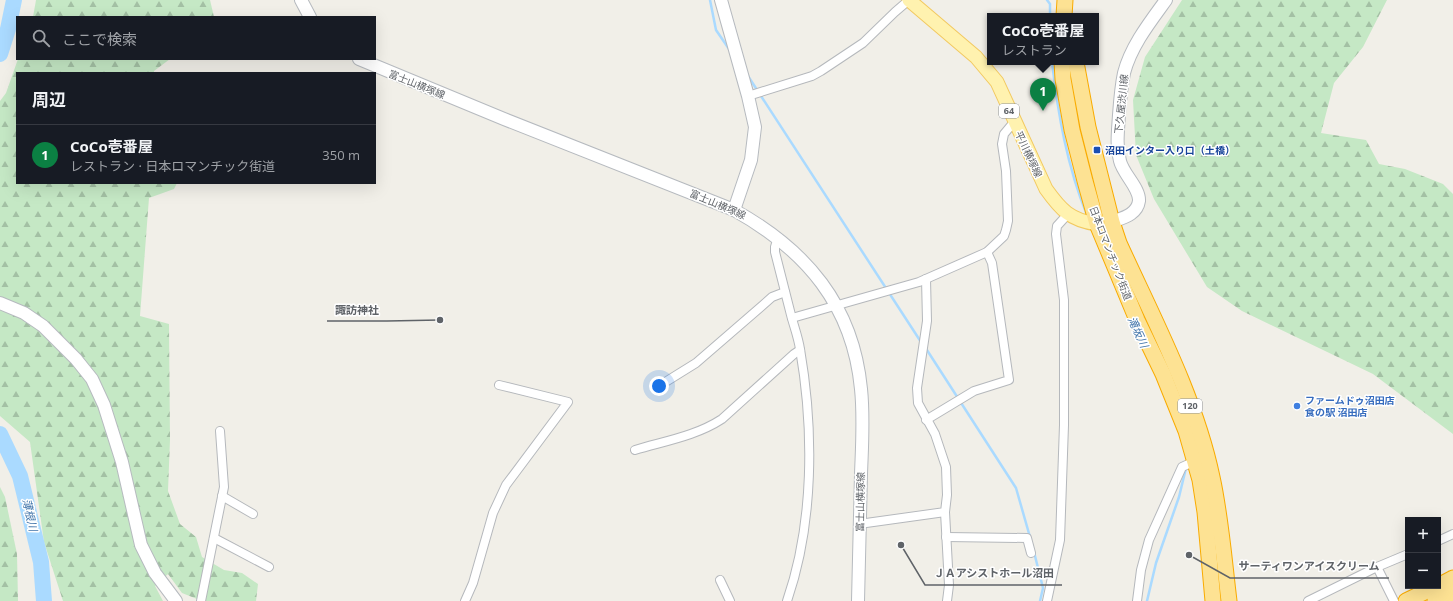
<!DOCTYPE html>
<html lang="ja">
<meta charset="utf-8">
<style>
body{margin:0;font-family:"Open Sans","Noto Sans JP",sans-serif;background:#242831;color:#f1f3f6}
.controls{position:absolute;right:12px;bottom:12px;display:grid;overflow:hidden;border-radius:0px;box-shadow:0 4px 16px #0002}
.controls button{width:36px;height:36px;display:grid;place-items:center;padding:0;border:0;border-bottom:1px solid #363941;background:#171b24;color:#f1f3f6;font:20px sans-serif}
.you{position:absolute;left:659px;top:386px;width:14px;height:14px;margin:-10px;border:3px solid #fff;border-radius:50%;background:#1a73e8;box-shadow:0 0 0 6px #1a73e833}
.badge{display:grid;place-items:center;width:26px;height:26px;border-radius:50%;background:#0b8043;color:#fff;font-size:13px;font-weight:700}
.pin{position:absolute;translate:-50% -33px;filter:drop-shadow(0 1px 2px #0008)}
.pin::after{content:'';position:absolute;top:21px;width:14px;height:12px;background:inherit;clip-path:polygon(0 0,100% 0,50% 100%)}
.popup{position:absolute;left:987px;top:13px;width:112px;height:52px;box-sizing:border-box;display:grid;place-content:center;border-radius:0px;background:#171b24;filter:drop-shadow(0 1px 3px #0005);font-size:13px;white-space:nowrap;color:#9ea1a6}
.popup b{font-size:15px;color:#f1f3f6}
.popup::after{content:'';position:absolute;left:50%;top:100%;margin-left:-8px;border:8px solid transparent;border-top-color:#171b24}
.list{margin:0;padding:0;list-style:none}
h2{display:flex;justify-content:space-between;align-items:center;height:52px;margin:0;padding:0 16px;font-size:17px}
h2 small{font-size:13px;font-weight:400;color:#9ea1a6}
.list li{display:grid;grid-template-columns:26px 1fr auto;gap:12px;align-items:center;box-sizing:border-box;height:60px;padding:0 16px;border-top:1px solid #363941}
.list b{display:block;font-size:15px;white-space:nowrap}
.list p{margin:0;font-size:13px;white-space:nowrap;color:#9ea1a6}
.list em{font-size:13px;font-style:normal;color:#9ea1a6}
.icon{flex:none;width:22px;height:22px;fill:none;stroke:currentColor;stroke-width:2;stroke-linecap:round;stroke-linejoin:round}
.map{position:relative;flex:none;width:1453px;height:601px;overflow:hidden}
.search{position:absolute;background:#171b24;box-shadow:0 4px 16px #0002;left:16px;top:16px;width:360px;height:44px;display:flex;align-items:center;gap:10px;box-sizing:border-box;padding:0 14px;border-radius:0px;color:#9ea1a6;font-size:15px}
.panel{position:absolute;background:#171b24;box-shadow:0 4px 16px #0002;left:16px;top:72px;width:360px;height:112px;border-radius:0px}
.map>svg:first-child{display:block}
.forest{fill:url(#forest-firs)}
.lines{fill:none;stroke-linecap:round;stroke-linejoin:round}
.stream{stroke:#aadaff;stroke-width:2.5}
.river{stroke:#aadaff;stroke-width:16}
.street-casing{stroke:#b5b8bc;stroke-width:10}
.secondary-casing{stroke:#b6babf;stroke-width:14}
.primary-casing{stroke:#f2c960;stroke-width:15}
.highway-casing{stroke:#f9ab00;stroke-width:17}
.street{stroke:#fff;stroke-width:8}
.secondary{stroke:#fff;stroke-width:12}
.primary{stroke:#fff2af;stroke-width:13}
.highway{stroke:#fde293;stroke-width:15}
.transit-dot{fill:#1a4fb4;stroke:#fff;stroke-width:1.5}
.shop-dot{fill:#3f7fe0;stroke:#fff;stroke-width:1.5}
.labels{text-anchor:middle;stroke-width:3;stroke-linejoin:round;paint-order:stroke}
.shield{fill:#fff;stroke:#8f9295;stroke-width:1}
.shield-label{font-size:9px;font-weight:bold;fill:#5f6368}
.street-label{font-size:10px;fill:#5f6368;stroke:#fff}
.transit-label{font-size:10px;font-weight:bold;fill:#164399;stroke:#fff;text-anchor:start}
.shop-label{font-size:10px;font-weight:bold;fill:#366cbe;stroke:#fff;text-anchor:start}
.water-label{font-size:11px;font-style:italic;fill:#4174aa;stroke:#fff}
.leader{fill:none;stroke:#5f6368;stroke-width:1.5}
.callout-dot{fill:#5f6368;stroke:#fff;stroke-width:1.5}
.callout-label{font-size:11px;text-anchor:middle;font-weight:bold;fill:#5f6368;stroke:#fff;stroke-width:3;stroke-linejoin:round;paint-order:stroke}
</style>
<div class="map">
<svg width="1453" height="601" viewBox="0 0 1453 601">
<defs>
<pattern id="forest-firs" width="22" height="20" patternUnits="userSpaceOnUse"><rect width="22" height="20" fill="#c5e8c5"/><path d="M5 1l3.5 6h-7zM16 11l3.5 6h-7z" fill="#a3c0a4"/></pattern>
</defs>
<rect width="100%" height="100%" fill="#f1efe8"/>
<g class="forest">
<polygon points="36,0 210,0 214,17 33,17"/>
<polygon points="1182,0 1387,0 1363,47 1334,83 1321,133 1366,140 1379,164 1405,169 1443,184 1453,194 1453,434 1373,374 1242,311 1207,287 1154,199 1136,155 1133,100 1145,57"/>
<polygon points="18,59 170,59 154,71 154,73 17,73 17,183 177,183 174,189 149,198 140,316 169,324 170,440 168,491 180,524 196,537 202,557 224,570 242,573 258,584 256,601 202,601 182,593 168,574 155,586 163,601 63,601 44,542 30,442 0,416 0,101 6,93"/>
<polygon points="0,487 5,497 17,554 18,601 0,601"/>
</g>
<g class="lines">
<g class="stream">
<polyline points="710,0 716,30 729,49"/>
<polyline points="1047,0 1050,4 1050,16"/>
<path d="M1052,62C1058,114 1067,166 1087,215"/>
<polyline points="748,76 921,342"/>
<polyline points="925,347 1016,488 1030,537"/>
<polyline points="1034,552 1043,588 1040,601"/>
<polyline points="1147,601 1156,563 1179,497 1186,468"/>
</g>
<g class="river">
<polyline points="0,54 8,29 14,0"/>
<polyline points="0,434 20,476 41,562 44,601"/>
</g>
<defs>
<g id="street">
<polyline points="748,96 812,76 821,71 863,43 895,12 909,0"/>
<path d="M778,237L775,247V252C780,272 785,292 790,311C793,324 798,336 800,349C814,430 814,523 787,601"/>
<polyline points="792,318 919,282 987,252 1004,236 1006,230 1008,221 1006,171 1002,144 1004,134 1014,122"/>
<polyline points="659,386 696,363 763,305 772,297 785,292"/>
<polyline points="926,420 974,391 1009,380 992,263 987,252"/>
<path d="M635,450C665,441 696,436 722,419L794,354L800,350"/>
<polyline points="222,496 253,514"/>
<polyline points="945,512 949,585 947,601"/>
<polyline points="859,524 945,512 947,495 946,467 935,434 918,403 917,388 927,321 926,279"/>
<polyline points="946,537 1027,538 1031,553"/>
<polyline points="214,538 269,567"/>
<polyline points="1438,541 1453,534"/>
<polyline points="1377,567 1394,601"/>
<polyline points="720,580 730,601"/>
<polyline points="201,601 224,487 220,431"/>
<polyline points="465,601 473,583 493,513 506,485 568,402 499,385"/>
<polyline points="1047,601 1060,540 1064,425 1064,300 1056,234 1057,226 1068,214"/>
<polyline points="1137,601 1141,570 1149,540 1182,467 1195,461"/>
<polyline points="1308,601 1377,567 1408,554"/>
</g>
<g id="secondary">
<polyline points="301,0 310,17"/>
<polyline points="721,0 748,96 755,127 751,160 734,210"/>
<path d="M359,59L504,119L734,210C806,250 853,305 861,389C864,417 862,446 861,474C860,516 859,559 858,601"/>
<path d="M1112,222C1122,218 1137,215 1139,201C1140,188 1123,174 1120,161C1116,146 1118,131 1119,115C1120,101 1121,87 1124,73C1131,46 1150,22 1166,0"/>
<polyline points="0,303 24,313 43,326 76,359 92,379 104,405 122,462 141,545 155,573 176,601"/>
</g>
<path id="primary" d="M909,0L976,57L997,82L1046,189C1061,210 1070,220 1097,224"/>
<g id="highway">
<polyline points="1064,16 1065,0"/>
<polyline points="1062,62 1063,79 1072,130 1085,181 1097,224 1137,320 1163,374 1186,431 1200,480 1205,512 1213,601"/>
<path d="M1076,62L1088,127L1112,222L1119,243C1153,318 1195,396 1212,477C1221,518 1224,560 1229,601"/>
<polyline points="1438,586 1453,578"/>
<polyline points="1406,601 1437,586"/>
<polyline points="1435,601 1453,593"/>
</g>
</defs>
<use href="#street" class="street-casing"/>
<use href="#secondary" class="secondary-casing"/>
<use href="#primary" class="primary-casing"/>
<use href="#highway" class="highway-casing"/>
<use href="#street" class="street"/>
<use href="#secondary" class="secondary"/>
<use href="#primary" class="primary"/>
<use href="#highway" class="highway"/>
</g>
<rect class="transit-dot" x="1093" y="146" width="8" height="8" rx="2"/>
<circle class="shop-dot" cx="1297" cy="406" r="4"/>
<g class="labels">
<g class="shield">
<rect x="999" y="104" width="20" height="14" rx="3"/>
<rect x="1178" y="399" width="24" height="14" rx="3"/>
</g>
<g class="shield-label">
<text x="1009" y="114">64</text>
<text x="1190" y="409">120</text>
</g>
<g class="street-label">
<text transform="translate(417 84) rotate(22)" y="4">富士山横塚線</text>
<text transform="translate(1121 104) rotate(-84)" y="4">下久屋渋川線</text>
<text transform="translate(1029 154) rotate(65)" y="4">平川横塚線</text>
<text transform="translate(718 204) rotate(23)" y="4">富士山横塚線</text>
<text transform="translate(1111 253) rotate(69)" y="4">日本ロマンチック街道</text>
<text transform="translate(860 502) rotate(-89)" y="4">富士山横塚線</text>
</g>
<g class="transit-label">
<text x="1105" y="154">沼田インター入り口（土橋）</text>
</g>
<g class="shop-label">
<text x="1305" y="404">ファームドゥ沼田店<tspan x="1305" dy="12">食の駅 沼田店</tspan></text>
</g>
<g class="water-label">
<text transform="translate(1138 332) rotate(65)" y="4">滝坂川</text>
<text transform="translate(30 515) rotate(77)" y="4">薄根川</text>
</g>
</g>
<path class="leader" d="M440 320L387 321H327M1189 555L1230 578H1389M901 545L925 585H1062"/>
<g class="callout-dot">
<circle cx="440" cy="320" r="4"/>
<circle cx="1189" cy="555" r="4"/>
<circle cx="901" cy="545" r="4"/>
</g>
<g class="callout-label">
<text x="357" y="314">諏訪神社</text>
<text x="1309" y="570">サーティワンアイスクリーム</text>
<text x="994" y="577">ＪＡアシストホール沼田</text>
</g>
</svg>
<div class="controls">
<button>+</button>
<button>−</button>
</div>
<div class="you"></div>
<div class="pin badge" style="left:1043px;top:111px">1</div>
<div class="popup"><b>CoCo壱番屋</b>レストラン</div>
<div class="search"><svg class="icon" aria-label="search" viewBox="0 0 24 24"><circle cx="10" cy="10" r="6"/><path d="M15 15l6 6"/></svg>ここで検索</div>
<section class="panel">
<h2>周辺<small></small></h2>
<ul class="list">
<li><span class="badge">1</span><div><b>CoCo壱番屋</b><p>レストラン · 日本ロマンチック街道</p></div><em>350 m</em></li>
</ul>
</section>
</div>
